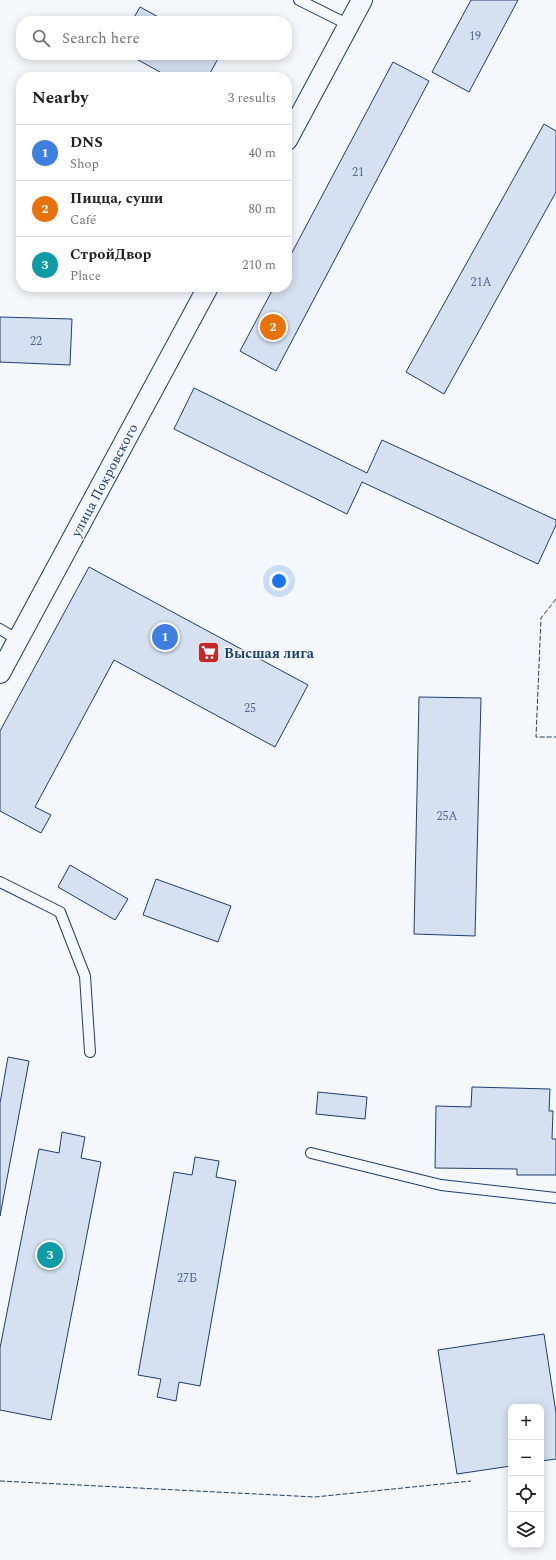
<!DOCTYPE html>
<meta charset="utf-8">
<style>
body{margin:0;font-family:Spectral,serif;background:#f2f2f2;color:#202124}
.controls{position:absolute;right:12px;bottom:12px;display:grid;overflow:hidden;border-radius:8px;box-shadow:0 2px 10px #0003}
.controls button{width:36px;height:36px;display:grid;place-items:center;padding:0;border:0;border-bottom:1px solid #e0e0e0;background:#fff;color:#202124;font:20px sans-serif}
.you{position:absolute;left:279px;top:581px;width:14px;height:14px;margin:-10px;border:3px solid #fff;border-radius:50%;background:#1a73e8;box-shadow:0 0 0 6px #1a73e833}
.badge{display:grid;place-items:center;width:26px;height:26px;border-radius:50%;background:#b45309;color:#fff;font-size:13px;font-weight:700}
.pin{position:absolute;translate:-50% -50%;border:2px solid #fff;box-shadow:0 1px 4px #0006}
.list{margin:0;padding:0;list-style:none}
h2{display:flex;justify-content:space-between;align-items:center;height:52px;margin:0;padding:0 16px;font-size:17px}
h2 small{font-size:13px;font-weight:400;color:#757577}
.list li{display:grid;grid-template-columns:26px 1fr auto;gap:12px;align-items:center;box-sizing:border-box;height:56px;padding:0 16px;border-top:1px solid #e0e0e0}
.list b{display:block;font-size:15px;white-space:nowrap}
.list p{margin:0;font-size:13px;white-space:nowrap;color:#757577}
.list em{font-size:13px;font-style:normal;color:#757577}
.icon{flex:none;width:22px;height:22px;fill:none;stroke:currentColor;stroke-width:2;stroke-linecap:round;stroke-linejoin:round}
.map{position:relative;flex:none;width:556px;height:1560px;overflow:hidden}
.search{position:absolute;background:#fff;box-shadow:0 2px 10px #0003;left:16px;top:16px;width:276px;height:44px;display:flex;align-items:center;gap:10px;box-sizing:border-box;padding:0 14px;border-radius:16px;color:#757577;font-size:15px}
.panel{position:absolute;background:#fff;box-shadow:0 2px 10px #0003;left:16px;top:72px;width:276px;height:220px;border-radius:16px}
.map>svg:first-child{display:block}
.building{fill:#d5e0f0;stroke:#1d3f73}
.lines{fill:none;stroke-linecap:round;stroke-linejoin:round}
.service-casing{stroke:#1d3f73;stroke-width:12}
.minor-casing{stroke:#1d3f73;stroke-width:22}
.service{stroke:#f4f7fb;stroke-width:10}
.minor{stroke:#f4f7fb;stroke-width:20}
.fence{stroke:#1d3f73;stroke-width:1;stroke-dasharray:5 2;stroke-linecap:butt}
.labels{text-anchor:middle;stroke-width:3;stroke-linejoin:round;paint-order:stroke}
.number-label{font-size:12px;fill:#4b6792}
.street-label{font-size:14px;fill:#1d3f73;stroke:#f4f7fb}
.poi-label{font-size:14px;font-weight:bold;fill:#1d3f73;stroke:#f4f7fb;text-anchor:start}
</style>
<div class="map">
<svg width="556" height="1560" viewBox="0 0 556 1560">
<rect width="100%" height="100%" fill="#f4f7fb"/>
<g class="building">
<polygon points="471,0 518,0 469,92 432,72"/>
<polygon points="140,7 166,21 132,21"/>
<polygon points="129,55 220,55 208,77 169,77"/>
<polygon points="393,62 429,81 276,371 240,351 274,287 287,287 287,262"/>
<polygon points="544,124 556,131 556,192 444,394 406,372"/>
<polygon points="0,317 72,319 70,365 0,362"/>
<polygon points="194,388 367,473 382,440 556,520 556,525 538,564 362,482 347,514 174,429"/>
<polygon points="89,567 308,685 275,747 114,660 35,807 51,815 41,833 0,811 0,731"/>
<polygon points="419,697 481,698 475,936 414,934"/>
<polygon points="70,865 128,899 115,920 58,887"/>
<polygon points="156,879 231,906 218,942 143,915"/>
<polygon points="8,1057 29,1061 0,1216 0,1103"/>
<polygon points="472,1087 550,1089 549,1111 553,1111 552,1139 556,1139 556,1175 517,1175 517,1169 435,1168 436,1106 471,1107"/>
<polygon points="318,1092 367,1097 365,1119 316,1114"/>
<polygon points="62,1132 85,1137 81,1158 101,1162 51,1420 0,1410 0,1348 39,1149 59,1153"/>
<polygon points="195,1157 219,1161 216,1177 236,1181 200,1386 179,1382 176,1401 157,1397 161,1379 138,1375 174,1172 192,1175"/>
<polygon points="544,1334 556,1413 556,1459 541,1461 541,1407 511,1407 511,1466 457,1474 438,1350"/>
</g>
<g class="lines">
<defs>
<g id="service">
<polyline points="299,0 349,25"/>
<polyline points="0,629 18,640"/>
<polyline points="0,882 60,912 85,976 90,1052"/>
<polyline points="311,1153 441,1185 556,1198"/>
</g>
<g id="minor">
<polyline points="287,140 362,0"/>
<polyline points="0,673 208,287"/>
</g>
</defs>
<use href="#service" class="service-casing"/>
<use href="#minor" class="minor-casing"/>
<use href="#service" class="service"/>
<use href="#minor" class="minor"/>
<g class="fence">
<polyline points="556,599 541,618 536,737 556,737"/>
<polyline points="0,1481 315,1497 471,1481"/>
</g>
</g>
<defs>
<symbol id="supermarket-square" viewBox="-11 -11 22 22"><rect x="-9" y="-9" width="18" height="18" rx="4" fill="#c62828" stroke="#f4f7fb"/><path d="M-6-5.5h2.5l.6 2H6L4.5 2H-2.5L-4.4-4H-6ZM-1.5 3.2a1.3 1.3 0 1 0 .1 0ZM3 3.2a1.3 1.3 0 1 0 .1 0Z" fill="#fff"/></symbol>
</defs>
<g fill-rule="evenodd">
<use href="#supermarket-square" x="196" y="640" width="25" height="25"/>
</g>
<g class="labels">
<g class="number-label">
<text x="475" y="40">19</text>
<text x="358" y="176">21</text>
<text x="481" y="286">21А</text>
<text x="36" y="345">22</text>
<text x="250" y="712">25</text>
<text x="447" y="820">25А</text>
<text x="187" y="1282">27Б</text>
</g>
<g class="street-label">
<text transform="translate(104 480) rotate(-62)" y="5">улица Покровского</text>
</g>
<g class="poi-label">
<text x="224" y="658">Высшая лига</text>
</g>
</g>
</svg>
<div class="controls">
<button>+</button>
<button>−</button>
<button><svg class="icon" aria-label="locate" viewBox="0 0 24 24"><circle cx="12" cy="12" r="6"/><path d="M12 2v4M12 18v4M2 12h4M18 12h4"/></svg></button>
<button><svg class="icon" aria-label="layers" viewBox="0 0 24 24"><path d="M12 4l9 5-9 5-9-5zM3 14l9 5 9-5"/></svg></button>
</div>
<div class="you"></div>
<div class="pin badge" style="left:165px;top:637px;background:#3f7fe0">1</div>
<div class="pin badge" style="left:273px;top:327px;background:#e8710a">2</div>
<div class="pin badge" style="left:50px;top:1255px;background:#0f9aa8">3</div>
<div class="search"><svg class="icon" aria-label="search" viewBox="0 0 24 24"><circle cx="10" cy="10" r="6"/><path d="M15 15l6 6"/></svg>Search here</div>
<section class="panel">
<h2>Nearby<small>3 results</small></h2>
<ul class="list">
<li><span class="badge" style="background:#3f7fe0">1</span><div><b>DNS</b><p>Shop</p></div><em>40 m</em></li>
<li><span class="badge" style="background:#e8710a">2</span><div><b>Пицца, суши</b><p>Café</p></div><em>80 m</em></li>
<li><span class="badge" style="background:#0f9aa8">3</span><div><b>СтройДвор</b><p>Place</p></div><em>210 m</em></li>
</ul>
</section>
</div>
